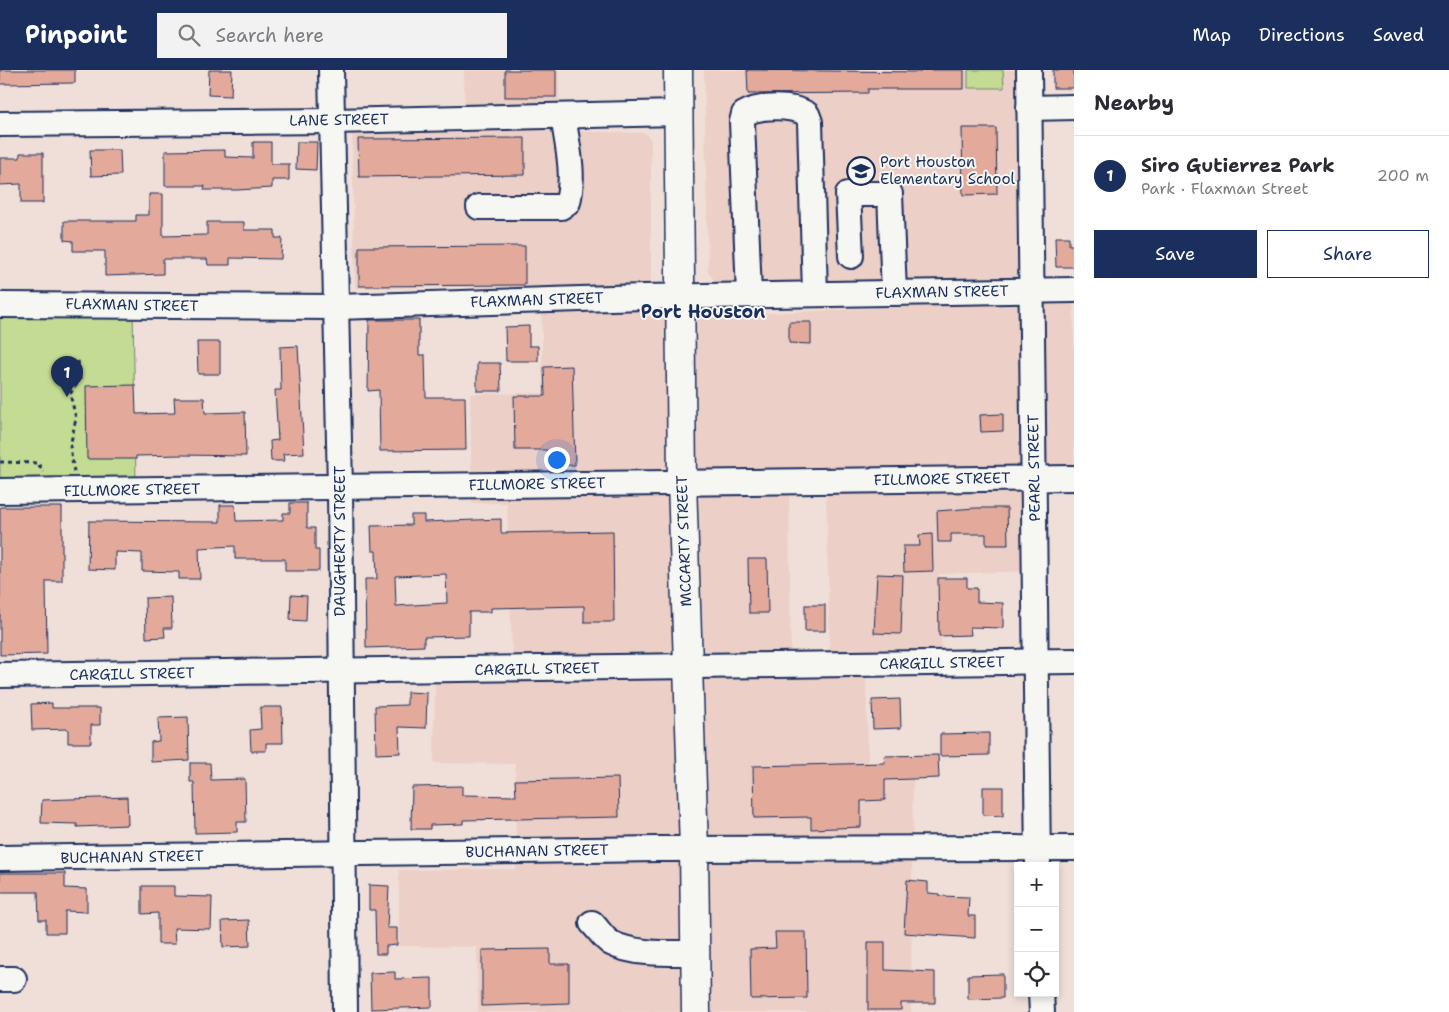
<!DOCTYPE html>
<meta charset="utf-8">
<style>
body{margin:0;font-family:"Shantell Sans",sans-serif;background:#f2f2f3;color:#2b2b33}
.controls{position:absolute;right:15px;bottom:15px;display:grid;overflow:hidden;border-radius:0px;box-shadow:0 2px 8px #0003}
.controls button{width:45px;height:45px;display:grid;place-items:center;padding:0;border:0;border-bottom:1px solid #e1e1e2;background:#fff;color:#2b2b33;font:25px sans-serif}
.you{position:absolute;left:556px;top:389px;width:18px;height:18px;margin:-12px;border:4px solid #fff;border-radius:50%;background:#1a73e8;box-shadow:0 0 0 8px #1a73e833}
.badge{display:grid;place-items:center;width:32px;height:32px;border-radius:50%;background:#1b2f5e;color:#fff;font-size:16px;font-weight:700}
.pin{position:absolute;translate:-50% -41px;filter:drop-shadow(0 1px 2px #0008)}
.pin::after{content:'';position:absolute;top:26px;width:18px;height:15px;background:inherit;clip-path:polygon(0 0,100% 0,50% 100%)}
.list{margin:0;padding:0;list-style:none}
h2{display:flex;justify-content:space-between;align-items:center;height:65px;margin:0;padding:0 20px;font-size:21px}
h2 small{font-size:16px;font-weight:400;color:#7c7c81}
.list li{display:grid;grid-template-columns:32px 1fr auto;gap:15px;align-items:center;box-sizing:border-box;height:80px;padding:0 20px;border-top:1px solid #e1e1e2}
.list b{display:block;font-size:19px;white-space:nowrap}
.list p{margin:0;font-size:16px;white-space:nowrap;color:#7c7c81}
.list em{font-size:16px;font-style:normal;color:#7c7c81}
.actions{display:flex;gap:10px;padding:15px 20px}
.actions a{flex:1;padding:11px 0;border:1px solid #1b2f5e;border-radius:0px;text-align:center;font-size:18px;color:#1b2f5e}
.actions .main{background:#1b2f5e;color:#fff}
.icon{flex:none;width:28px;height:28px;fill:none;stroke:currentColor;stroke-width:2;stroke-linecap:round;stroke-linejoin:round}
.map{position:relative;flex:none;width:1074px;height:942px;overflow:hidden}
header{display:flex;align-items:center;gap:30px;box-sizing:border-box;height:70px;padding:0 25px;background:#1b2f5e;color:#fff}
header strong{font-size:24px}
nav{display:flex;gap:28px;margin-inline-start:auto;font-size:18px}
.search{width:350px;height:45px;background:#f2f2f3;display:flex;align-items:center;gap:12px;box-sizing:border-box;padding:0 18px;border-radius:0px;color:#7c7c81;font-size:19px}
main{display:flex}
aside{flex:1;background:#fff}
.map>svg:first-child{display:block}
.built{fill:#eccfc6}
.green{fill:#c3db92;stroke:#6f8578}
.building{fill:#e3aa9c;stroke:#1b2f5e;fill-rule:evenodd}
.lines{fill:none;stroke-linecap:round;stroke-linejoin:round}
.minor-casing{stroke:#1b2f5e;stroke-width:28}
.major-casing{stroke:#1b2f5e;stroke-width:31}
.path{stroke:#1b2f5e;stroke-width:3;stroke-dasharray:4 4;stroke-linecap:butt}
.minor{stroke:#f6f6f2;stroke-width:24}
.major{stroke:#f6f6f2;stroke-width:28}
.labels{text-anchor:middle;stroke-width:4;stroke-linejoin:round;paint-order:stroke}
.street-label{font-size:15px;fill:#1b2f5e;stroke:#f6f6f2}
.poi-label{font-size:15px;fill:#1b2f5e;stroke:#f6f6f2;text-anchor:start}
.quarter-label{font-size:18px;font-weight:bold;fill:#1b2f5e;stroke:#f6f6f2}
</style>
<header>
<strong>Pinpoint</strong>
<div class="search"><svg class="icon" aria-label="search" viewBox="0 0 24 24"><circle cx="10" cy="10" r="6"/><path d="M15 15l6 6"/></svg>Search here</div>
<nav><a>Map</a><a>Directions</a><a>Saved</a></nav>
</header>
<main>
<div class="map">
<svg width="1074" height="942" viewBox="0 0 1074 942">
<rect width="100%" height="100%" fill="#f0dfd8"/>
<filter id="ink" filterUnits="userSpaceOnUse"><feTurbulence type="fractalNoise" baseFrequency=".02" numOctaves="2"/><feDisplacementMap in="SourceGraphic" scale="10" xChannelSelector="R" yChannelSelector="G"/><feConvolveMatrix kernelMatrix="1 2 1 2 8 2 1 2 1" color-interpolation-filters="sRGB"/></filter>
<g filter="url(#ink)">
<g class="built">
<polygon points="464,0 559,0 560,61 645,63 651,70 651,248 1074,230 1074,413 1027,413 1030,501 939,504 942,588 830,591 826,420 789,421 791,606 866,605 868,693 913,691 911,942 478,942 477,877 399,876 399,800 516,799 515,694 434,693 435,613 513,612 507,433 472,433 470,324 543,323 541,216 355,218 352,63 465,63"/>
<polygon points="704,0 1015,0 1019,203 1014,208 717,215 708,201"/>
</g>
<g class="green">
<polygon points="968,0 1003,0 1004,18 968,18"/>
<polygon points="133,240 136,412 0,412 0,242"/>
</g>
<g class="building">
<polygon points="0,0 75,0 75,13 0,14"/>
<polygon points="209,0 232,0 231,26 208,25"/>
<rect x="505" y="0" width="51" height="27"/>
<polygon points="747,0 921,2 921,0 964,0 964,19 868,19 868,23 748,24"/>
<rect x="1053" y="0" width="21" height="18"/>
<polygon points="962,58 996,58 997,124 963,125"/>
<polygon points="525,68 525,105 359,107 358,69"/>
<polygon points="253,72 271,72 271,94 289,94 289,110 272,110 272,118 237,120 204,120 205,116 165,116 165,81 225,80 225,87 253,88"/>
<polygon points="297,72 317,72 316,100 296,99"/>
<polygon points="90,80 120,80 121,105 91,106"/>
<polygon points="20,83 43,83 43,133 21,133 21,114 0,115 0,88 20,88"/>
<polygon points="149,124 163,124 163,166 207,165 207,152 244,152 244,160 275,160 275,168 282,168 281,189 230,188 230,195 208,195 207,189 163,189 163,204 105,206 105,181 73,181 73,171 64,170 64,151 136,151 136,145 149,145"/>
<polygon points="1055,167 1069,167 1069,175 1074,175 1074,197 1056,197"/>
<polygon points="525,176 525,215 359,216 359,177"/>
<polygon points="369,250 419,250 419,285 425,285 426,327 465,327 466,380 380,381 379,320 368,321"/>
<polygon points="789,252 811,252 811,274 789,273"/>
<polygon points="529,256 529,276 538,276 538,291 506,291 505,257"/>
<polygon points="197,272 220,272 220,304 198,304"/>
<polygon points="298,276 304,383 283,384 284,391 271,391 270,371 278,370 275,320 281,320 280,277"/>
<polygon points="477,293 500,293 501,321 477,321"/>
<polygon points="572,296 575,395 547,396 547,380 515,380 514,326 545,326 544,297"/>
<polygon points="135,315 136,344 175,343 174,328 204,328 205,343 245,342 246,386 182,385 136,386 136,389 87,389 86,316"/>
<polygon points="1003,344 1003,361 981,362 980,345"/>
<polygon points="290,433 307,433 307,458 315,458 315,480 319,480 319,501 285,501 285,489 235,489 235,476 199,478 200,509 179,509 179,502 142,501 142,483 115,482 115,500 88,499 89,451 220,452 220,435 235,435 236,451 283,450 283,443 290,443"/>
<polygon points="0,437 62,437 62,511 46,511 47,584 0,585"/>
<polygon points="975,438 1007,438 1008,475 986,475 986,464 951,464 951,472 938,472 937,441"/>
<path d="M411,445H424V452L501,449V463L613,461L614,552H584V536L491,538V542H469V566L424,567V576L366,578L365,509H377L376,481H372L371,456L411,455ZM446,504L447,533L396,536L395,506Z"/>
<polygon points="932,464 933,501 904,502 903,476 920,476 919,465"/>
<polygon points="748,489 767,489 768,543 749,543"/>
<polygon points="877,504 903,505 901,564 874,563"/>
<polygon points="938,508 967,508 967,518 977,518 977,532 1003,533 1003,558 970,557 971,565 939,566"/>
<polygon points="291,525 307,526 306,551 290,550"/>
<polygon points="171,527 172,558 164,558 165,567 146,568 145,528"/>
<rect x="805" y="535" width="20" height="26"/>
<polygon points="407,622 427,623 426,658 399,657 400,683 376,684 375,636 407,635"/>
<polygon points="900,629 901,658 873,659 872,630"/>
<polygon points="52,633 52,638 100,638 100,655 91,655 91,673 68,673 68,659 32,660 31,634"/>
<polygon points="260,637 282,637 283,673 266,673 266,681 251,681 250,660 261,659"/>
<polygon points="188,647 189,690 151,692 151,672 159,671 158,648"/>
<polygon points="989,663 989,685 940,686 940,664"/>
<polygon points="938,685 939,708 885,710 885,730 861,731 861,757 811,759 811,747 754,748 753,696 885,693 884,686"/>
<polygon points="190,693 210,693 211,710 245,709 246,752 237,752 237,762 195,763 194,712 190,712"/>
<polygon points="618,708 619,747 463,750 463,754 430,755 430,759 411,759 412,717 462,716 462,725 516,726 515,710"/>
<polygon points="983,717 1003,717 1003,746 983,745"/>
<polygon points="127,727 128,755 77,757 77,754 41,753 42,730"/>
<polygon points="0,803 65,803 65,818 87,819 87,842 65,841 65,863 46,863 46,850 39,850 38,822 0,822"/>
<polygon points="907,810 928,812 928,823 940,824 940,826 969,827 968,846 975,846 975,868 904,863"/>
<polygon points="369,815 389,816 387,858 397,858 397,875 386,876 386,884 376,884 375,840 369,840"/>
<polygon points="142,816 174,816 174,826 212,827 211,859 174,858 175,874 158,874 158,843 142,844"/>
<polygon points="249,850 250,876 223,877 222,851"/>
<polygon points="775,862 806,862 807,928 751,929 750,879 776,878"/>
<polygon points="868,872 885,872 885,900 935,902 935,933 901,933 901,940 868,940"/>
<polygon points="550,879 550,894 569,894 569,933 482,936 482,880"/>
<polygon points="395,902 395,909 432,908 432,937 371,939 370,903"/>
<polygon points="1003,904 1003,928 968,929 968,905"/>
</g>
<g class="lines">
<defs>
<g id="minor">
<polyline points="331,0 340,418 345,942"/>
<polyline points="1029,0 1038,796"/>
<polyline points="1029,38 1074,37"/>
<polyline points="0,54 333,51 678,43"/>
<path d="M479,137H561L568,132C575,104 567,73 563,46"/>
<polyline points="851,186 848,124 890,124 894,223"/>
<path d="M749,224L742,52L744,44C759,35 792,35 807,44L810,52L815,224"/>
<polyline points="0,235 337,237 643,227 1074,220"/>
<polyline points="0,421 1074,408"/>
<polyline points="0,605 1074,591"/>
<polyline points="0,788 658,779 1074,778"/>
<path d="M592,853C598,859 604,869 611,873C633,885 672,883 696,883"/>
<polyline points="0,909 14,909"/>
<polyline points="1041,923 1042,942"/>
</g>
<polyline id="major" points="678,0 682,412 694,779 696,942"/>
</defs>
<use href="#minor" class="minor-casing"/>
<use href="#major" class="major-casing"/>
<g class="path">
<polyline points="0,392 38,393 43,402"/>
<polyline points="74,402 70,377 76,348 70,324 80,309 78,290"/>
</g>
<use href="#minor" class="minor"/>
<use href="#major" class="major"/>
</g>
</g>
<defs>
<symbol id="school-ring" viewBox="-11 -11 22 22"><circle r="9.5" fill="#f6f6f2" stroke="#1b2f5e" stroke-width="1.5"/><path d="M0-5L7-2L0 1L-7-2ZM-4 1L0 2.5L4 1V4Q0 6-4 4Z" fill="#1b2f5e"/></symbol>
</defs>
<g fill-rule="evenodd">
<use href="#school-ring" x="845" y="85" width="32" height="32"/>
</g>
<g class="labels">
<g class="street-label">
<text transform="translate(339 50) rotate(-1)" y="5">LANE STREET</text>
<text transform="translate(942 222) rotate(-1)" y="5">FLAXMAN STREET</text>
<text transform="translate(537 230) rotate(-2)" y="5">FLAXMAN STREET</text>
<text transform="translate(132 235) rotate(1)" y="5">FLAXMAN STREET</text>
<text transform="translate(1034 398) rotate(-91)" y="5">PEARL STREET</text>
<text transform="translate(942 409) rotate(-1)" y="5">FILLMORE STREET</text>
<text transform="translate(537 414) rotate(-1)" y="5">FILLMORE STREET</text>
<text transform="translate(132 420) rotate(-1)" y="5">FILLMORE STREET</text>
<text transform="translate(340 471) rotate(-90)" y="5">DAUGHERTY STREET</text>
<text transform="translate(684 471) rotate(-92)" y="5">MCCARTY STREET</text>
<text transform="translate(942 593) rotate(-1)" y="5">CARGILL STREET</text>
<text transform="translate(537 599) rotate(-1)" y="5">CARGILL STREET</text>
<text transform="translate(132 604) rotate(-1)" y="5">CARGILL STREET</text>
<text transform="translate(537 781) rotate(-1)" y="5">BUCHANAN STREET</text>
<text transform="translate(132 787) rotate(-1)" y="5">BUCHANAN STREET</text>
</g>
<g class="poi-label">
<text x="880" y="97">Port Houston<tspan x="880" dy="17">Elementary School</tspan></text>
</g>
<g class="quarter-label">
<text x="703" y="248">Port Houston</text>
</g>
</g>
</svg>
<div class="controls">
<button>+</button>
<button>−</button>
<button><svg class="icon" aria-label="locate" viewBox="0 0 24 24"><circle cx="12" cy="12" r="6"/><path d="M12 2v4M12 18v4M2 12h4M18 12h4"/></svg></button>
</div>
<div class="you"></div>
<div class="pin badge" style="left:67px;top:327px">1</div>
</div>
<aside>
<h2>Nearby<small></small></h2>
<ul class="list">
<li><span class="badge">1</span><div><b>Siro Gutierrez Park</b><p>Park · Flaxman Street</p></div><em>200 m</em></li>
</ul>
<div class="actions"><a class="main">Save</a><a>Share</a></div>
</aside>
</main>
